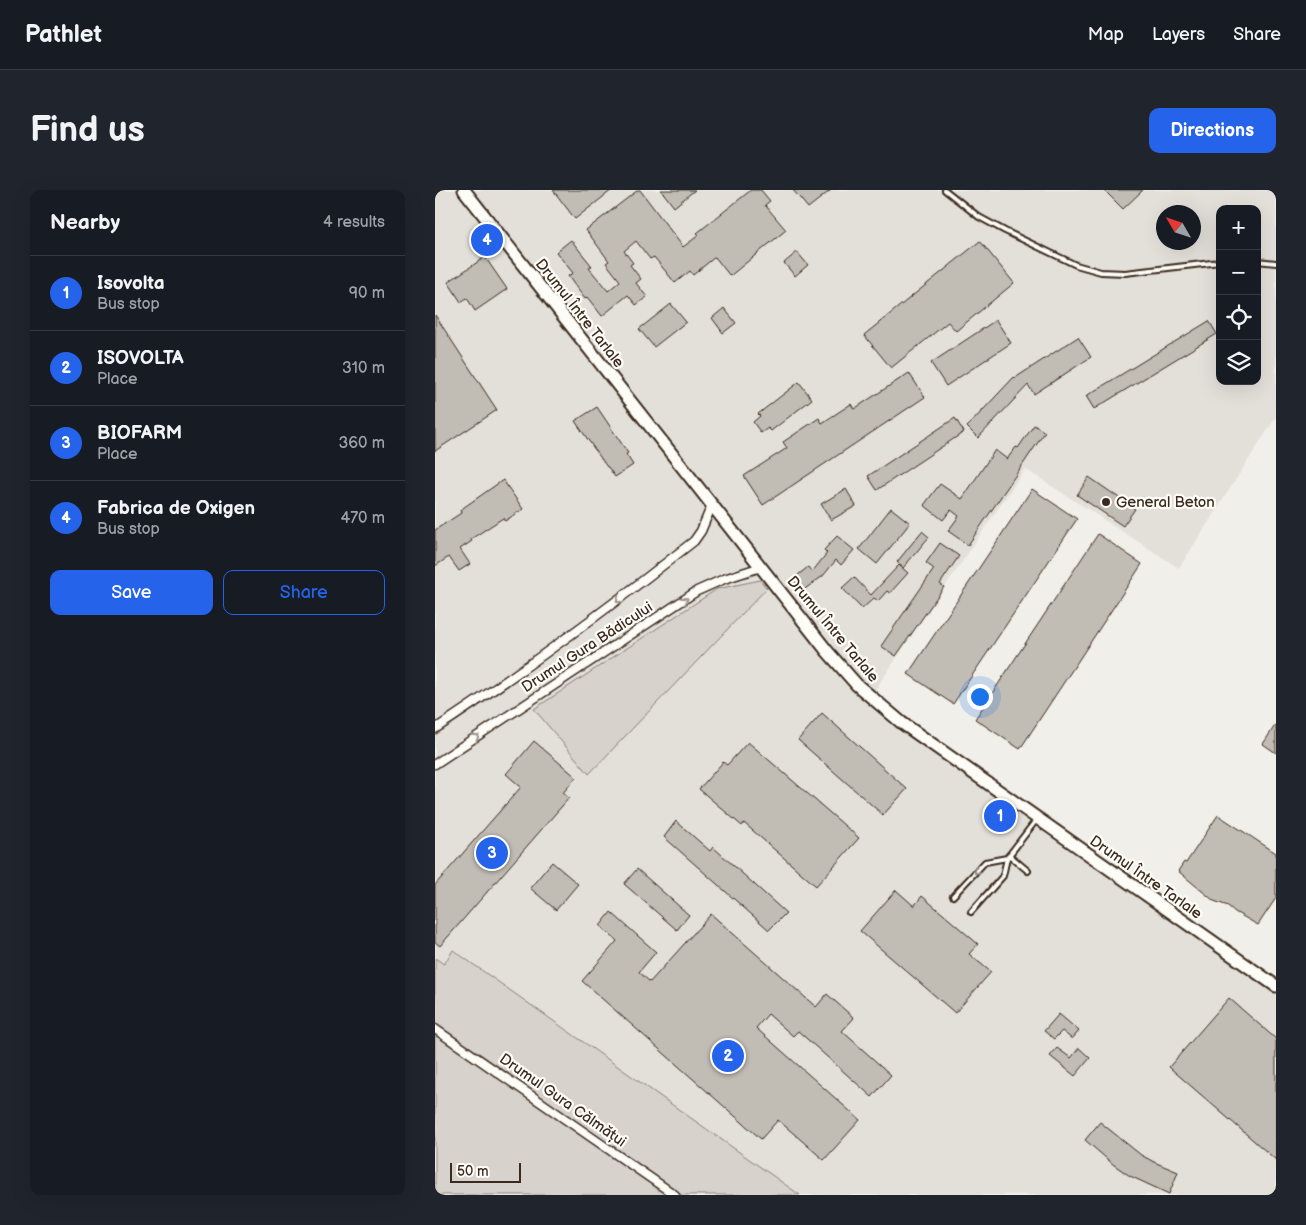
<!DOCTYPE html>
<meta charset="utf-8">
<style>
body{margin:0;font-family:"Balsamiq Sans",sans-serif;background:#20242c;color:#f1f3f6}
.controls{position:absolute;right:15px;top:15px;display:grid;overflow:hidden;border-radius:10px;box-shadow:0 5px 20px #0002}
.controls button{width:45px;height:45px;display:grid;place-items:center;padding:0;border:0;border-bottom:1px solid #363941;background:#171b24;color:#f1f3f6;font:25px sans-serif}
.compass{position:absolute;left:721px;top:15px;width:45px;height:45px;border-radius:50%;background:#171b24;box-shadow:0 5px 20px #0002;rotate:309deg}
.scale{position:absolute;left:15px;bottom:12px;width:71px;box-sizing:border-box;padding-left:5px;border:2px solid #3b2a1e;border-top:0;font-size:14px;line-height:18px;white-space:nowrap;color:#3b2a1e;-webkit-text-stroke:4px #fdfcf7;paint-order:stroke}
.you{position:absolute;left:544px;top:506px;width:18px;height:18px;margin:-12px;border:4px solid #fff;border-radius:50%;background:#1a73e8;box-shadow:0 0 0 8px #1a73e833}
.badge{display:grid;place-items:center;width:32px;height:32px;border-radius:50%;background:#2563eb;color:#fff;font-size:16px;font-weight:700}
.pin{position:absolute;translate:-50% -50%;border:2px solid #fff;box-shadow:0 1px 5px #0006}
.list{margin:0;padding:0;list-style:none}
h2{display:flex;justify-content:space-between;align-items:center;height:65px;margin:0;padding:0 20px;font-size:21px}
h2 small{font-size:16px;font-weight:400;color:#9ea1a6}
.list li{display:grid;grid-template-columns:32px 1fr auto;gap:15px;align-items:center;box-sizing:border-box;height:75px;padding:0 20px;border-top:1px solid #363941}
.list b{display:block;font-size:19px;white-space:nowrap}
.list p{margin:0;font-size:16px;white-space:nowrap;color:#9ea1a6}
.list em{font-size:16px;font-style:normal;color:#9ea1a6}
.actions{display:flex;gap:10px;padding:15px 20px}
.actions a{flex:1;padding:11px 0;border:1px solid #2563eb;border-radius:10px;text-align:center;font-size:18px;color:#2563eb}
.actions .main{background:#2563eb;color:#fff}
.icon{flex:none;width:28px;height:28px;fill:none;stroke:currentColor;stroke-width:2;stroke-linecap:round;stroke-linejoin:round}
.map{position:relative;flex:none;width:841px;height:1005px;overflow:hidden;border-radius:10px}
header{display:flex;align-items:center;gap:30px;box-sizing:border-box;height:70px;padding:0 25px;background:#171b24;border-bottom:1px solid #363941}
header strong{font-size:24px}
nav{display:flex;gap:28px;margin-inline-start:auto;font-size:18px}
.intro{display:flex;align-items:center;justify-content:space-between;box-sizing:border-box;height:120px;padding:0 30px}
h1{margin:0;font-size:35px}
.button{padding:12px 22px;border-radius:10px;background:#2563eb;color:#fff;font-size:18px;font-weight:700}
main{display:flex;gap:30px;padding:0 30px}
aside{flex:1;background:#171b24;border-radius:10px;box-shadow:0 5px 20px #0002}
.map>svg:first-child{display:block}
.built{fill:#e3e0da;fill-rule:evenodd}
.green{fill:#d7d2cc;stroke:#897e75}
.building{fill:#c1bcb4;stroke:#3b2a1e}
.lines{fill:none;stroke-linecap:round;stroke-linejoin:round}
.lane-casing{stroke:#3b2a1e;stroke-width:8}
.street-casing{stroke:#3b2a1e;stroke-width:11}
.secondary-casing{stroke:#3b2a1e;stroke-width:15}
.lane{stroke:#fdfcf7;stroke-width:4}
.street{stroke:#fdfcf7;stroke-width:8}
.secondary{stroke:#fdfcf7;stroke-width:11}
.oneway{stroke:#9c938a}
.poi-dot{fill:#3b2a1e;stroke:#fdfcf7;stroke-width:2}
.labels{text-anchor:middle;stroke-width:4.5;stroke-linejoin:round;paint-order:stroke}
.street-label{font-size:15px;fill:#3b2a1e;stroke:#fdfcf7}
.poi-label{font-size:15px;fill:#3b2a1e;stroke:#fdfcf7;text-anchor:start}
</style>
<header>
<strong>Pathlet</strong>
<nav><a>Map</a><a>Layers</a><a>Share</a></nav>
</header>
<div class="intro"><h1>Find us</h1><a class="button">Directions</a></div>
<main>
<aside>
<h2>Nearby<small>4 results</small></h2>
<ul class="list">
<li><span class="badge">1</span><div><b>Isovolta</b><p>Bus stop</p></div><em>90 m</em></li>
<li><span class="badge">2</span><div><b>ISOVOLTA</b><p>Place</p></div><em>310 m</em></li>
<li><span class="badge">3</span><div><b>BIOFARM</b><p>Place</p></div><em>360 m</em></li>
<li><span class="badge">4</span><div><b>Fabrica de Oxigen</b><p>Bus stop</p></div><em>470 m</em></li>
</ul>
<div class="actions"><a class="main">Save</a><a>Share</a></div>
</aside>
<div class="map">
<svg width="841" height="1005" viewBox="0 0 841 1005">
<rect width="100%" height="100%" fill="#f1efea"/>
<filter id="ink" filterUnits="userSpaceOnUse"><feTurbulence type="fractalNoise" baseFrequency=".02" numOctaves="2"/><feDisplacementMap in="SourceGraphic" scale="10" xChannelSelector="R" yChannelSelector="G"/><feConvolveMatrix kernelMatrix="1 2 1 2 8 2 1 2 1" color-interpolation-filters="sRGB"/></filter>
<g filter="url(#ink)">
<path class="built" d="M0,0H841V227L744,378L590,279L438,503L493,545L841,788V1005H365L19,760L9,774L0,768ZM785,19H822V191H785ZM728,22H758V52H728Z"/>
<g class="green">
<polygon points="325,390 332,398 154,584 99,519 282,399"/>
<polygon points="18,760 365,1005 0,1005 0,768 9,774"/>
</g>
<g class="building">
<polygon points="118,0 177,0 140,29"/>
<polygon points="203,0 205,0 248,57 264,45 262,43 316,0 326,0 335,11 330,15 351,40 295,86 280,67 258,85 255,81 240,93 219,67 215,69 201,51 189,61 198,73 195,75 206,89 201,93 212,107 201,115 193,105 167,126 152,107 150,109 138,93 133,86 138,83 121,62 136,50 157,76 154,78 173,101 185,91 171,73 174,71 151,40"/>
<polygon points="226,0 260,0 239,17"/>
<polygon points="358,0 396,0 373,18"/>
<polygon points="669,0 708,0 688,19"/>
<polygon points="545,51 579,93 521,141 513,132 456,178 429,145"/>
<polygon points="362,62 373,75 360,86 349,73"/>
<polygon points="50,67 72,99 40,121 32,108 26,112 13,92"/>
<polygon points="236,114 251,132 219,157 204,139"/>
<polygon points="289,118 301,133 288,143 277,128"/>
<polygon points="0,125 62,220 0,261"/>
<polygon points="561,130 576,153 511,196 496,173"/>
<polygon points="774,131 782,144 659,219 651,206"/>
<polygon points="643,147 656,167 599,204 593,195 543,248 532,237 579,187 580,188"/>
<polygon points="474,183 490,207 328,315 309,286 352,258 348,252 384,228 387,233 416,214 419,219"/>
<polygon points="364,192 377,209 336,241 333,238 326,243 318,232 325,226 323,224"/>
<polygon points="162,217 193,263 191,264 198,275 180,287 173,277 172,277 140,231"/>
<polygon points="520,228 529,242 442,300 433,286"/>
<polygon points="599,235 610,242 533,355 513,341 524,326 516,320 508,330 489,315 505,294 527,309 560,260 572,269 581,257 583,258"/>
<polygon points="654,287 700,319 688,336 642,305"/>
<polygon points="68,290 88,319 70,331 68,328 36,349 37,351 25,359 35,374 24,381 14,367 0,376 0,340 26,323 25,320"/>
<polygon points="411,299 421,316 396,330 386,314"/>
<polygon points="597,299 642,329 518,514 473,484"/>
<polygon points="456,318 475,333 442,374 424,359"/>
<polygon points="487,341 494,347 468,378 462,372"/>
<polygon points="663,344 707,374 585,559 540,529"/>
<polygon points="402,346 419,360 406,375 401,370 388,386 367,401 358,389 373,377 377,382 392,363 389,360"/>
<polygon points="505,353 524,366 505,394 509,397 461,466 446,456 499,379 491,373"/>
<polygon points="464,375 473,383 455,403 452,401 443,411 439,408 427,419 407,398 419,387 436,405"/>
<polygon points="387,523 472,599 448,625 363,550"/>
<polygon points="841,534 841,563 828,554"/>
<polygon points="99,551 141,587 128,603 134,608 5,756 0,752 0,695 86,597 71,584"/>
<polygon points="313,552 424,648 381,696 309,633 307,636 264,599 288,572 292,575"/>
<polygon points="783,625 841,663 841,708 823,735 800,722 793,716 779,711 743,681 749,672 751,673"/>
<polygon points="241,631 275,661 278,657 351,723 334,740 229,647"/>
<polygon points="117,672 143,694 121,720 95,698"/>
<polygon points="202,679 254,725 242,740 189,694"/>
<polygon points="461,700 479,716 487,706 543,754 534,764 556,782 520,823 425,741"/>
<polygon points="176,722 221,762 204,782 215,792 276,724 381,817 392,804 419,828 407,841 456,885 437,907 363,841 358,846 333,824 321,838 425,930 389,970 343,930 326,949 147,791 182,751 165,736"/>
<polygon points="794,808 841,849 841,970 734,877"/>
<polygon points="624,824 644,841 637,849 627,841 619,849 609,841"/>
<polygon points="622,858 636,868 644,858 655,868 640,886 615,866"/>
<polygon points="665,932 706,965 719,972 743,982 734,1004 695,986 679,975 650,950"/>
</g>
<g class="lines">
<defs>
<g id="lane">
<polyline points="510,0 544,27 570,41 641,75 666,82 690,83 785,72"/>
<polyline points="822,71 841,73"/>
<polyline points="574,665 593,681"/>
<polyline points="518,706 550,672 572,668"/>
<polyline points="536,722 568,686 572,668 602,629"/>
</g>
<g id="street">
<path d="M0,539C90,480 175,417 259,351L266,341L277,315"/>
<polyline points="0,574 262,401 289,389 326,377"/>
<polyline points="0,839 240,1005"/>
</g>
<polyline id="secondary" points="29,0 392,461 422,495 467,533 841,796"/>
</defs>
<use href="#lane" class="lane-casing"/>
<use href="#street" class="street-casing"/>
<use href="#secondary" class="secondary-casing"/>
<use href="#lane" class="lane"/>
<use href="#street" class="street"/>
<use href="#secondary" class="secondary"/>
</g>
<defs><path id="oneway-chevron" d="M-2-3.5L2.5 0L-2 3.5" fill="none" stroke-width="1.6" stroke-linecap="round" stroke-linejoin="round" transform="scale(1.25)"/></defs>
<g class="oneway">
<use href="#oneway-chevron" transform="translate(184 410) rotate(143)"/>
<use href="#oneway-chevron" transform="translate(250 410) rotate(-33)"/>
<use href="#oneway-chevron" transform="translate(41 547) rotate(-33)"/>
<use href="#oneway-chevron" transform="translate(542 681) rotate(134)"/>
</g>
</g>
<circle class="poi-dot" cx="671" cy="312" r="5"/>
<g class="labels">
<g class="street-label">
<text transform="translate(145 123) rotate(52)" y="5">Drumul Între Tarlale</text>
<text transform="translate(398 439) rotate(50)" y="5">Drumul Între Tarlale</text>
<text transform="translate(152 457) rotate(-33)" y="5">Drumul Gura Bădicului</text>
<text transform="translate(711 687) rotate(35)" y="5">Drumul Între Tarlale</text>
<text transform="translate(128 910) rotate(35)" y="5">Drumul Gura Călmățui</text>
</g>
<g class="poi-label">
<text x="681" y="317">General Beton</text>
</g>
</g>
</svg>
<div class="controls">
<button>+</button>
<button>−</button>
<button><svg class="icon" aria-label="locate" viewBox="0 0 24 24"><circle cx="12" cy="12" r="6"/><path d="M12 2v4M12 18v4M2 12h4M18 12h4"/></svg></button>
<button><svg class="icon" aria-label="layers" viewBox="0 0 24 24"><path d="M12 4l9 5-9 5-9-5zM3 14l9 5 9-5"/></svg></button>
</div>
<svg class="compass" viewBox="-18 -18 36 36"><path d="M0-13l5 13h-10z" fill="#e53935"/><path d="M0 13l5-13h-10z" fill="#9ea1a6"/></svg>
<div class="scale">50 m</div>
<div class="you"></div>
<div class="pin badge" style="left:565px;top:626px">1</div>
<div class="pin badge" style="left:293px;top:866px">2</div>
<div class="pin badge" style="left:57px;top:663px">3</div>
<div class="pin badge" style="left:52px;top:50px">4</div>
</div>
</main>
